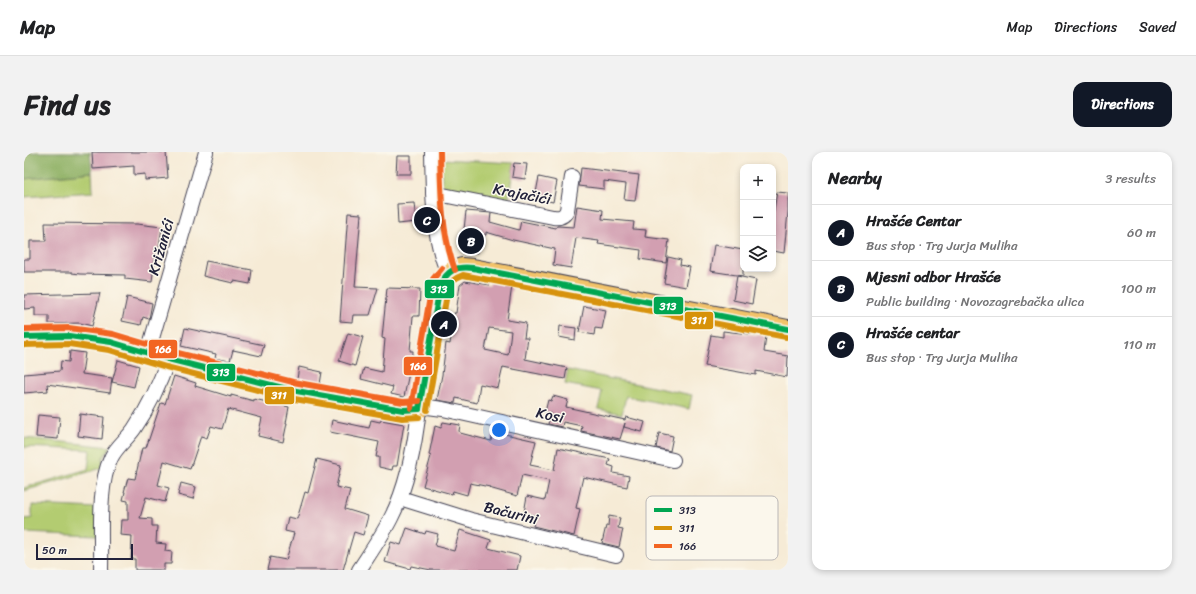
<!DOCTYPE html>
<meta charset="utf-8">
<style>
body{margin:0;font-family:Sriracha,sans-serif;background:#f2f2f2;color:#202124}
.controls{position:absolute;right:12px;top:12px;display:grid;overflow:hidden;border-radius:8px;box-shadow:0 2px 6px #0003}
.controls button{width:36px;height:36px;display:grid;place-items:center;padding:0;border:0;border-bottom:1px solid #e0e0e0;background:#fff;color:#202124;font:20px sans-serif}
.scale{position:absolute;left:12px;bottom:10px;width:97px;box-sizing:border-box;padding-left:4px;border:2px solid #22223b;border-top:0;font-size:11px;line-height:14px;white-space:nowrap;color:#22223b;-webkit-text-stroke:3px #fbf7ec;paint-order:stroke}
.you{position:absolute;left:475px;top:278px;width:14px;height:14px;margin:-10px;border:3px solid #fff;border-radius:50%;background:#1a73e8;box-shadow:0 0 0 6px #1a73e833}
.badge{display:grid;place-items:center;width:26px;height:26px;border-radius:50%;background:#111827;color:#fff;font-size:13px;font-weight:700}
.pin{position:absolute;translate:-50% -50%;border:2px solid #fff;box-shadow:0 1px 4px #0006}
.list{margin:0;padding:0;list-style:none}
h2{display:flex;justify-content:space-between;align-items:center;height:52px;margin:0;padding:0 16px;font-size:17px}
h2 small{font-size:13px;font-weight:400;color:#757577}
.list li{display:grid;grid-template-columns:26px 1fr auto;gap:12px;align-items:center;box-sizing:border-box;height:56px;padding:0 16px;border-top:1px solid #e0e0e0}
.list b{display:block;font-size:15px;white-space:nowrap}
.list p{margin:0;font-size:13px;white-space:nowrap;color:#757577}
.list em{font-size:13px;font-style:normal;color:#757577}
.icon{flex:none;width:22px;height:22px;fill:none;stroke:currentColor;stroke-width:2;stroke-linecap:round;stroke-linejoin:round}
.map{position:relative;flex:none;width:764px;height:418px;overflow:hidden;border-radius:12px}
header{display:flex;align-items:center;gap:24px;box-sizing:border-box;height:56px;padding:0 20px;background:#fff;border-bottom:1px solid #e0e0e0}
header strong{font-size:19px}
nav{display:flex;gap:22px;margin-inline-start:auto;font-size:14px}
.intro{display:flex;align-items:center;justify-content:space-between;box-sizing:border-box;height:96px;padding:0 24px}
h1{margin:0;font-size:28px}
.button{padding:10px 18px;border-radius:12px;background:#111827;color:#fff;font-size:14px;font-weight:700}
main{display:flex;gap:24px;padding:0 24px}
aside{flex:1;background:#fff;border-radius:12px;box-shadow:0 2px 6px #0003}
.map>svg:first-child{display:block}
.green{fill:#b3cc71;stroke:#6a7756}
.forest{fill:#8eb063;stroke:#58694f}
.building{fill:#d29fb1;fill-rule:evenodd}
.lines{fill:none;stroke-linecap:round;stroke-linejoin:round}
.minor-casing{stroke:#424052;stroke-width:16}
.major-casing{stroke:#424052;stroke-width:20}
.minor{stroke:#fff;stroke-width:14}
.major{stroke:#f2c36a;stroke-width:18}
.bus-1-casing{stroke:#fbf7ec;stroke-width:9}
.bus-2-casing{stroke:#fbf7ec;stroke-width:9}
.bus-3-casing{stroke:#fbf7ec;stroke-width:9}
.bus-1{stroke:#00a651;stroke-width:6}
.bus-2{stroke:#d79209;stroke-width:6}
.bus-3{stroke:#f26522;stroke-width:6}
.labels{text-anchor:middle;stroke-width:3;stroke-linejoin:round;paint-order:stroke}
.street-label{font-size:15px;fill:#22223b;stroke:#fbf7ec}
.key{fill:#fbf7ec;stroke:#bab7b7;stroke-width:1}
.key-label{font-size:11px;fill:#22223b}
.line-badge{stroke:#fbf7ec;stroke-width:1.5}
.badge-label{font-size:11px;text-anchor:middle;font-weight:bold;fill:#fff}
</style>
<header>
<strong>Map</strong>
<nav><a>Map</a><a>Directions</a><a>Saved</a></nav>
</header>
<div class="intro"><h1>Find us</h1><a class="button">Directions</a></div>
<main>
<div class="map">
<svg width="764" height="418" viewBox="0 0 764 418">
<rect width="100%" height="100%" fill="#fbf7ec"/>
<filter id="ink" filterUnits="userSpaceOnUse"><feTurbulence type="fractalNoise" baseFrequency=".025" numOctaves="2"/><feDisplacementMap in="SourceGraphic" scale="8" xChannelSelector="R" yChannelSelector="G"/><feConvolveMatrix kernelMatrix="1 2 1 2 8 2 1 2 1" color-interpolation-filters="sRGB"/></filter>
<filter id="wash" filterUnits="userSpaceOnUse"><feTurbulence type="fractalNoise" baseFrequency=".012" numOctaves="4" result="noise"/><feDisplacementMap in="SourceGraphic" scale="16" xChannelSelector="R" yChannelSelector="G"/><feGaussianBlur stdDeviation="0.9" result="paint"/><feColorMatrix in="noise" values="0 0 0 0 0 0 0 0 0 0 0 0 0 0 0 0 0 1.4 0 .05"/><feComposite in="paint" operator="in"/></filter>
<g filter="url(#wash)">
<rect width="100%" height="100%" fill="#f6ebd6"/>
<g class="green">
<polygon points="417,7 490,11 484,51 421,37 418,31"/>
<polygon points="68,20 69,40 0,45 0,27"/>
<polygon points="544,218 668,243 665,257 602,244 598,262 574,257 578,239 541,232"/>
<polygon points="0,286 11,287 87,295 79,305 78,316 0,339 0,336 64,317 66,298 0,295"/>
<polygon points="8,353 74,356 74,384 0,381 0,367 8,366"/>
</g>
<polygon class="forest" points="14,0 66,0 68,20 0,27 0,1"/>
<g id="blocks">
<g class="building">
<polygon points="68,0 142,0 144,26 121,28 121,22 110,23 110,14 69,17"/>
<polygon points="373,4 387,4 387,22 372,22"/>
<polygon points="490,11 503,12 501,27 488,25"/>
<polygon points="557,16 615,23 611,49 600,48 602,32 580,29 580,37 555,34"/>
<polygon points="515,25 533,29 529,50 511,46"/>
<polygon points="753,40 764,41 764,60 760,101 749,99 749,64"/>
<polygon points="390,51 392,70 374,72 373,52"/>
<polygon points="553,54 579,58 578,67 610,70 609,77 622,78 621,85 645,88 642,111 616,107 617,98 574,92 575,89 552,86 547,116 529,113 531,97 489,88 462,80 462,83 457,82 454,101 441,99 441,96 438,96 442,59 467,61 466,70 495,78 497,69 532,76 533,74 550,75"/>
<polygon points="324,61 337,62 331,135 354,136 346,163 329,163 328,170 316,169"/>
<polygon points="21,71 113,72 138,75 135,96 132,96 128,130 101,127 101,123 56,122 48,121 48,120 0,120 0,107 6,107 6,89 22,89"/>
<polygon points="690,93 719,98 719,124 686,119"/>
<polygon points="644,105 657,108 656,113 666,115 662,135 640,131"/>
<polygon points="182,109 228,118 226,132 210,129 209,131 179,124"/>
<polygon points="713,124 732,128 728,152 709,148"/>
<path d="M441,129L466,133V130L488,134L483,168L502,171L500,186H504L501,207L543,216L541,227L479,215L474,236L456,232L453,251L432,246L431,251L413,248L418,223L422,191L426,192L430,161H432L436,133ZM465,176L487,179L484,203L461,198Z"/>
<polygon points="363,136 396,137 395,164 389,164 386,199 389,199 388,216 386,216 380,245 367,242 369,235 337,227 340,216 358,220 361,187 358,186"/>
<polygon points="76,141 68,174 56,171 25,172 25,164 11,164 11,156 0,157 0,143"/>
<polygon points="103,145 128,151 125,167 119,165 117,173 98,169"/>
<polygon points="560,154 582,158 578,177 571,176 570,183 555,180"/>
<polygon points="536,174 552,176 551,188 535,185"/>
<polygon points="161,176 240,193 237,204 209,198 206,209 191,206 192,202 157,194"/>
<polygon points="699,179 742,184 740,200 764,204 763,225 732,219 732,223 681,214 687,183 699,185"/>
<polygon points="324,181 339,185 331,214 315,209"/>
<polygon points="46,199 61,201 58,222 88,226 86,241 23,232 24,239 0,241 0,222 36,219 37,209 45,210"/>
<polygon points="94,208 115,214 110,235 88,230"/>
<polygon points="275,215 298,220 296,232 273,227"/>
<polygon points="150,224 172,231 171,234 207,245 207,243 230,249 230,247 265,255 262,271 263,271 259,290 234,284 238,266 204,257 198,277 187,274 183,286 177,284 166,317 140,309 134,333 145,336 141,350 122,345 116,366 128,367 128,374 133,374 132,391 142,392 141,399 148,400 147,412 140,412 140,418 111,418 111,407 107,407 108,384 96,383 97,368 104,368 104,349 99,348 101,340 100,340 104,326 111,327 118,296 122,296 137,251 141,252"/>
<polygon points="529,244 544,248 542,255 601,268 602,265 621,270 618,280 600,275 601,271 596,287 557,279 558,274 539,270 538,275 524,272 527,261 521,260 524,248 527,249"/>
<polygon points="56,262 80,265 78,287 54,284"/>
<polygon points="14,263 36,265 34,287 12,285"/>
<polygon points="308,268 345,276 347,268 356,270 357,268 380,272 373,314 369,314 368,318 355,315 355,305 352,305 355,290 306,280"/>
<polygon points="419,270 436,273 435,279 436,281 467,289 470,277 482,280 481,282 512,289 506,313 530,318 534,296 586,307 584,313 590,315 589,321 605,324 603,335 559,325 552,356 556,357 550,384 509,374 512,364 500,361 503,344 521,348 525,329 498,323 493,344 465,336 466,335 446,331 443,343 429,339 428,342 399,334 407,304 405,303 411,274 417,276"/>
<polygon points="635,281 649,284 646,299 632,296"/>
<polygon points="293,307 317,313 312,335 326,338 321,357 344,364 339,383 330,380 319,418 243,418 246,405 262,408 270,381 261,379 264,365 273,367 281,340 284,341"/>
<polygon points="157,331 172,335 169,347 154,343"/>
<polygon points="585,364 596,366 594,376 599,377 595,395 578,391 582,374 584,374"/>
<polygon points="383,376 401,382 402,379 414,382 411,394 430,399 436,378 467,388 464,396 496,404 493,418 407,418 387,414 386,417 361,410 367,390 377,393"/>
</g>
</g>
</g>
<g filter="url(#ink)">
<use href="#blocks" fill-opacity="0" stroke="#424052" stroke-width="1"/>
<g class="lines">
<defs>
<g id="minor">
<path d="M408,0C409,38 408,86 424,121"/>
<path d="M409,41L529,65C536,66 540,65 543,58L548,25"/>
<polyline points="124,200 182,0"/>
<polyline points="376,346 447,368 592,403"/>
<path d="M77,418C78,385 73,335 87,306C92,295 103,287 110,277C125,255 136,232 144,207"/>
<path d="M335,418C346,401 358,384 367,366C384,333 391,293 395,257L404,255L419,257L649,308"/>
</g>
<polyline id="major" points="0,185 45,184 87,190 144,207 267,238 379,258 395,257 416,134 420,125 429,118 438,115 449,116 764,177"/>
</defs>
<use href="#minor" class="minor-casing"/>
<use href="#major" class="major-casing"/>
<use href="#minor" class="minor"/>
<use href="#major" class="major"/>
<defs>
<g id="bus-1">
<polyline points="0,185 45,184 87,190 144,207 267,238 379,258 395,257"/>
<path d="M395,257L416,134C423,118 432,114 449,116L764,177"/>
</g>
<g id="bus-2">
<polyline points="0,193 45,192 85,198 142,215 265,246 378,266 395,265"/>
<path d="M403,258L424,136C427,129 431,126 439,123L762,185"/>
</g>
<g id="bus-3">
<path d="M416,0C417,40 417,80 431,118"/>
<polyline points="0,177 45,176 89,182 146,199 269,230 379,250 395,249"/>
<polyline points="387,256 409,127 418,116"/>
</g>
</defs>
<use href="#bus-1" class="bus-1-casing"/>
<use href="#bus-2" class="bus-2-casing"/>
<use href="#bus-3" class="bus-3-casing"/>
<use href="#bus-1" class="bus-1"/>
<use href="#bus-2" class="bus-2"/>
<use href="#bus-3" class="bus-3"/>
</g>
</g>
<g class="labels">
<g class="street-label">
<text transform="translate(498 42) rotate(11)" y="5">Krajačići</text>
<text transform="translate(137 95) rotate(-74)" y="5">Križanići</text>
<text transform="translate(526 263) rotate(12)" y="5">Kosi</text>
<text transform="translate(487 361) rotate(14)" y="5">Bačurini</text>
</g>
</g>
<rect x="622" y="344" width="132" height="64" rx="6" class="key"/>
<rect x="630" y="356" width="18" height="4" fill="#00a651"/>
<rect x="630" y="374" width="18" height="4" fill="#d79209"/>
<rect x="630" y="392" width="18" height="4" fill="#f26522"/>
<g class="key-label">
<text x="655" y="362">313</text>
<text x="655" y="380">311</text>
<text x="655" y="398">166</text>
</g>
<g class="line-badge">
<rect x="400" y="127" width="31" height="20" rx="4" fill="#00a651"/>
<rect x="629" y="144" width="31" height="19" rx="4" fill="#00a651"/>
<rect x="660" y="159" width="30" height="19" rx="4" fill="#d79209"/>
<rect x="124" y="187" width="30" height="20" rx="4" fill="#f26522"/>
<rect x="379" y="204" width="30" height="20" rx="4" fill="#f26522"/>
<rect x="182" y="211" width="30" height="19" rx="4" fill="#00a651"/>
<rect x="240" y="234" width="31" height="19" rx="4" fill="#d79209"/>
</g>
<g class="badge-label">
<text x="415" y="141">313</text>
<text x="644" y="158">313</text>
<text x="675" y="172">311</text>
<text x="139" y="201">166</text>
<text x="394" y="218">166</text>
<text x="197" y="224">313</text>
<text x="255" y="247">311</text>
</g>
</svg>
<div class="controls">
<button>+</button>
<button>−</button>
<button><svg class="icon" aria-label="layers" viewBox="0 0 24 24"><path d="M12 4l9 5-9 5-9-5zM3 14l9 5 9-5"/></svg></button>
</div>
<div class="scale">50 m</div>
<div class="you"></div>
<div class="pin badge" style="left:420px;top:172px">A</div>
<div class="pin badge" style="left:447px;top:89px">B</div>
<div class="pin badge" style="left:403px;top:68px">C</div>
</div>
<aside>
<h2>Nearby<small>3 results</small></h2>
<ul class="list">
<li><span class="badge">A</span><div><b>Hrašće Centar</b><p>Bus stop · Trg Jurja Muliha</p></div><em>60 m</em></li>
<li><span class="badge">B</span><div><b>Mjesni odbor Hrašće</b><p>Public building · Novozagrebačka ulica</p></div><em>100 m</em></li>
<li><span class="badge">C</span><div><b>Hrašće centar</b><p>Bus stop · Trg Jurja Muliha</p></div><em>110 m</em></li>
</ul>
</aside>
</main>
